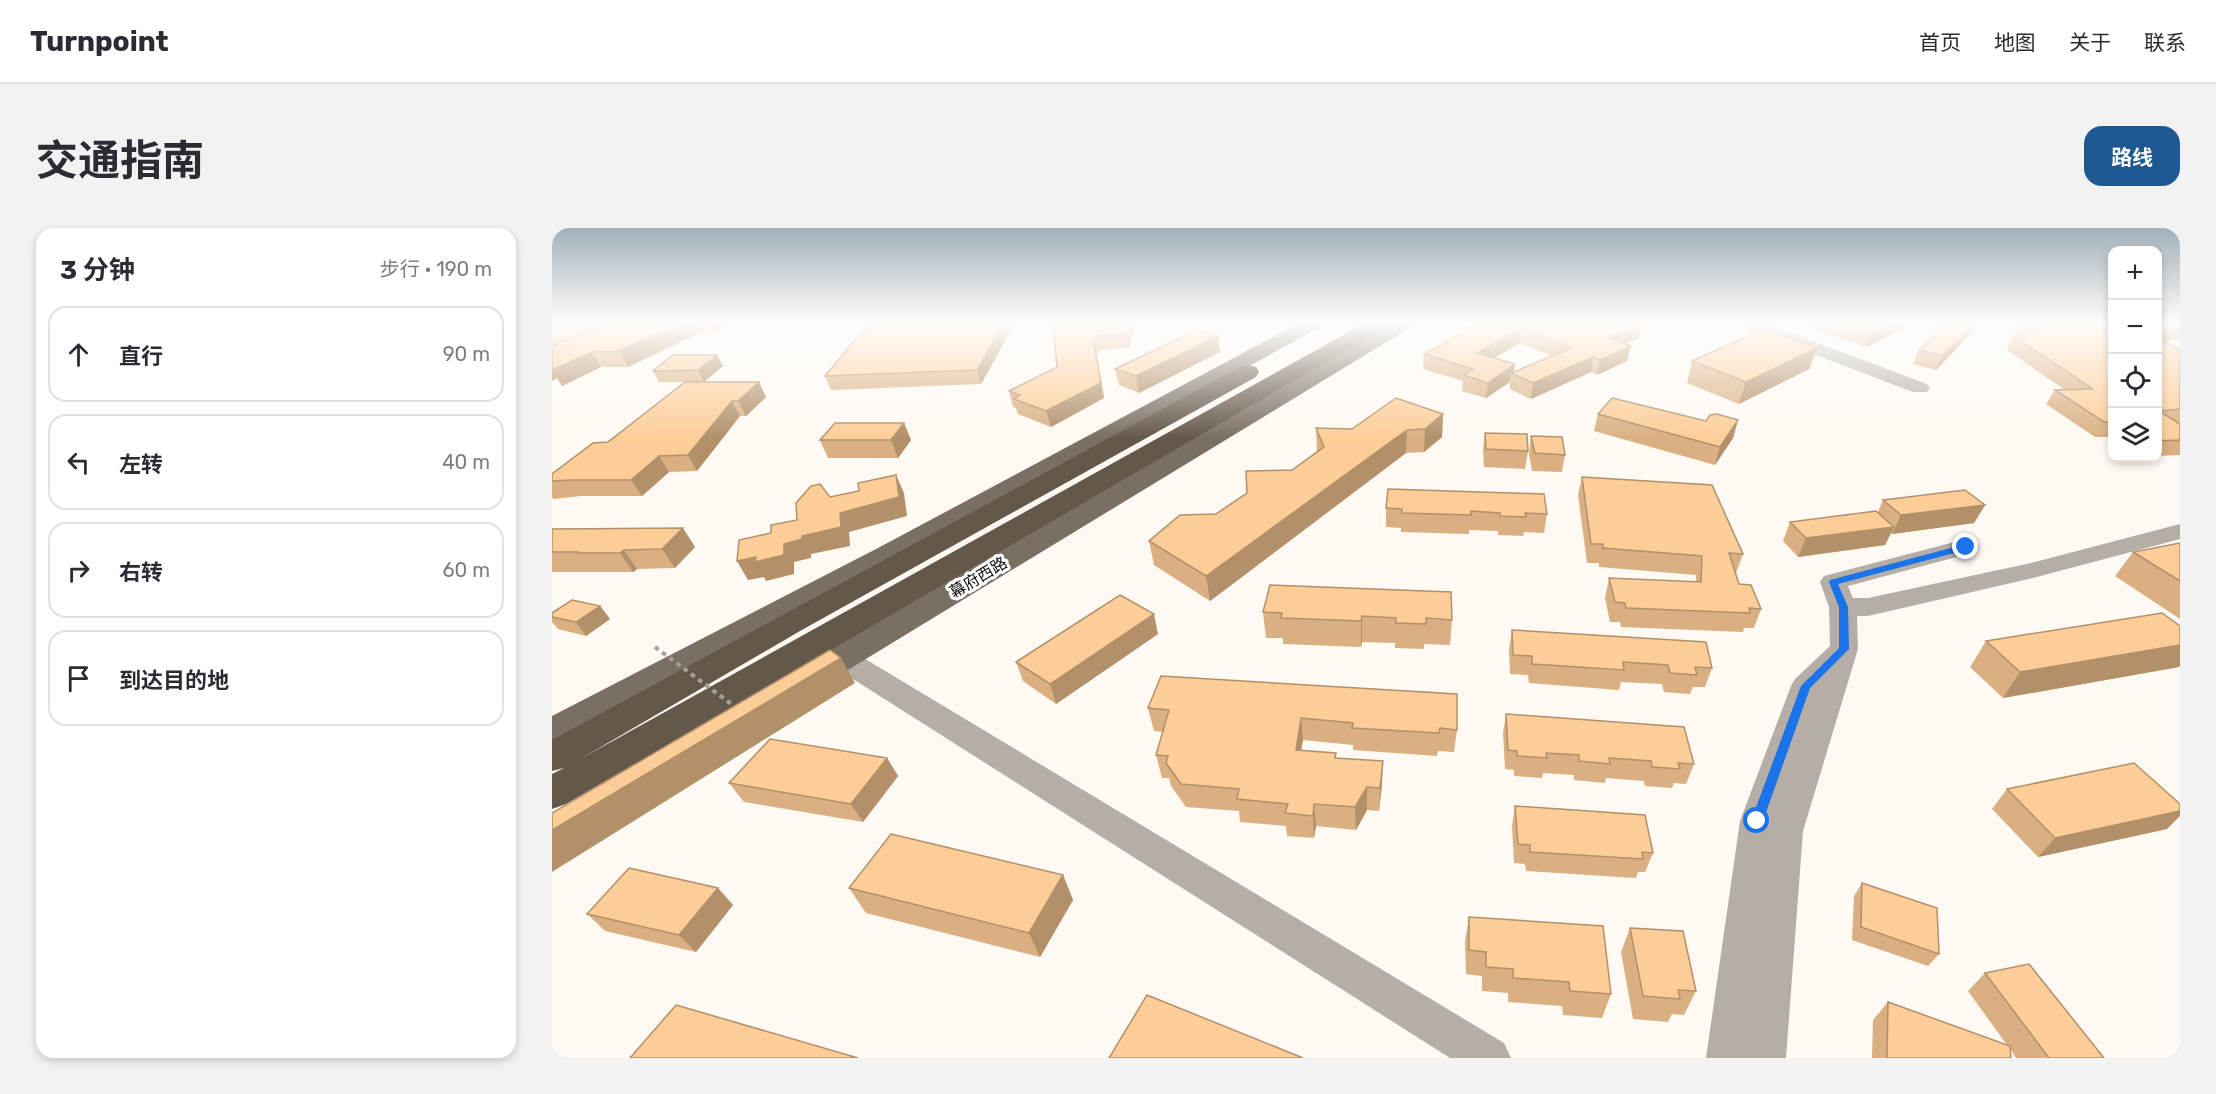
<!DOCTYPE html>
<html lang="zh">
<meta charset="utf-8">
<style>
body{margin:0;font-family:Rubik,"Noto Sans SC",sans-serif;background:#f2f2f3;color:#2b2b33}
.controls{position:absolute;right:18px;top:18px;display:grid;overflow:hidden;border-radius:12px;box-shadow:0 3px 9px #0003}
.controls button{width:54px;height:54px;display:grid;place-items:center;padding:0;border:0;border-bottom:2px solid #e1e1e2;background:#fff;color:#2b2b33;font:30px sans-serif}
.stop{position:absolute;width:18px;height:18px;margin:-14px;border:4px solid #1a73e8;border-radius:50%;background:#fff}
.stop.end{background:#1a73e8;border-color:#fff;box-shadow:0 2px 6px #0008}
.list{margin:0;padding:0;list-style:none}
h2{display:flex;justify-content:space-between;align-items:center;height:78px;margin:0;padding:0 24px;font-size:26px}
h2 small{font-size:20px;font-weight:400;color:#7c7c81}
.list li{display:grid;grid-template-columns:39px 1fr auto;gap:18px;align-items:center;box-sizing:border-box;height:96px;margin:0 12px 12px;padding:0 12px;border:2px solid #e1e1e2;border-radius:18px}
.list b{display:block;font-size:22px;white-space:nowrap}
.list em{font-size:20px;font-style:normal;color:#7c7c81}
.icon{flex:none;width:33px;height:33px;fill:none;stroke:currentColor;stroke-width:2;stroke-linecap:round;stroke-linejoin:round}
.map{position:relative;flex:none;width:1628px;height:830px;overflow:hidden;border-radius:18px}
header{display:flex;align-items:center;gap:36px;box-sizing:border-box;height:84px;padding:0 30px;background:#fff;border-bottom:2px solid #e1e1e2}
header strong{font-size:28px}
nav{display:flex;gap:33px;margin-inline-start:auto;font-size:21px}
.intro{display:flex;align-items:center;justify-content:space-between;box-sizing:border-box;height:144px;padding:0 36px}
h1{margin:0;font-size:42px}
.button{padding:15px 27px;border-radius:18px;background:#1d5990;color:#fff;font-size:21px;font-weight:700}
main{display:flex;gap:36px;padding:0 36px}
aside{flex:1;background:#fff;border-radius:18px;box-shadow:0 3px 9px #0003}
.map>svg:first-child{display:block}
.green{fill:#e2c3a1}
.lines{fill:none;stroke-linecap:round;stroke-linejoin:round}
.minor{fill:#b4aea7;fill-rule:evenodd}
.major{fill:#796f63;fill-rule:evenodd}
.highway{fill:#64584b;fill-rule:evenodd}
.path-bridge{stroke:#a5a09a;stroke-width:4;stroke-dasharray:4.5 4.5;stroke-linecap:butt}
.wall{fill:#dab082;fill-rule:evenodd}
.shaded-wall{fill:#b1906a}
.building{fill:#fdcd97;stroke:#b1906a;stroke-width:1.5}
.route{fill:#1a73e8}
.labels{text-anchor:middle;stroke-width:6;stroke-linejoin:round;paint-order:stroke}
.street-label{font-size:16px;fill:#0f0b06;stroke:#fff}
</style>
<header>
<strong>Turnpoint</strong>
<nav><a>首页</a><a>地图</a><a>关于</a><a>联系</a></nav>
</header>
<div class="intro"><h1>交通指南</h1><a class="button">路线</a></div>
<main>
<aside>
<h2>3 分钟<small>步行 · 190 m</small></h2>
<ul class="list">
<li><svg class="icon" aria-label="ahead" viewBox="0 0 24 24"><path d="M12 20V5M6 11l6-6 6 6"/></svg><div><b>直行</b></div><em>90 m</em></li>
<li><svg class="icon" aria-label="left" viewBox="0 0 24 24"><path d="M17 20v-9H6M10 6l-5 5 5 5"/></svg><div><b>左转</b></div><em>40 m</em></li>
<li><svg class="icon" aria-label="right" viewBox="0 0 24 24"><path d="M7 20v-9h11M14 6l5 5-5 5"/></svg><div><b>右转</b></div><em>60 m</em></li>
<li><svg class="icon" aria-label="arrive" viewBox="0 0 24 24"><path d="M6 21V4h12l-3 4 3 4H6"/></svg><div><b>到达目的地</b></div></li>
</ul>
</aside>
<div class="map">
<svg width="1628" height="830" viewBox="0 0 1628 830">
<rect width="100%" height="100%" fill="#fff9f3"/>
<polygon class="green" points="0,95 93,95 0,129"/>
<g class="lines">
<g class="minor">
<polygon points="1189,95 1212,95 1375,156 1378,160 1375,164 1361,164 1191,99"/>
<polygon points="1628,296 1628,311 1481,350 1316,388 1305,388 1306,421 1251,603 1234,830 1154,830 1188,593 1239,458 1243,451 1278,418 1277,379 1268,354 1272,348 1414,311 1423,314 1427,319 1423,324 1296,358 1301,370 1316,370 1479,335"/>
<polygon points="270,408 280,411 952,815 959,830 898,830 260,425 256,418 260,411"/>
</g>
<g class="major">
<polygon points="747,95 771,95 768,99 13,514 0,518 0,488 326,320"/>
<polygon points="839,95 862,95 859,99 263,462 251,465 239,462 234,453 239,444"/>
</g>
<polygon class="highway" points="813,95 837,95 834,99 14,576 0,581 0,546 12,540 0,543 0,512 688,139 696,137 704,139 707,144 704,149 248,403 30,530"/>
<polyline class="path-bridge" points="103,419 186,481"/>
</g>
<g class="wall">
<polygon points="67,95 178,95 162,103 153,102 76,139 49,139 10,158 5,150 0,153 0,118"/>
<polygon points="361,95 463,95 429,156 279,162 273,148 359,98"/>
<polygon points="509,95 584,95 577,120 547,122 547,125 544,125 552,170 499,199 466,186 464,180 461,179 457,163 505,139 507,100"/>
<path d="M929,95L1087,110L1073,116L1075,133L1045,147L1039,144L979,171L958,161V154L934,170L910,163L911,153L871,141L872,126ZM968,115L1000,128L962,144L942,130Z"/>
<polygon points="1244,95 1361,95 1315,119"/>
<polygon points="1396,95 1429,95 1384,142 1361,136 1367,122"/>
<polygon points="1456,95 1560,95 1560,209 1543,209 1494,176 1503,162 1513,162 1455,122 1461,108 1473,104"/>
<polygon points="1605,95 1612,113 1628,121 1628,194 1626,195 1628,196 1628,227 1605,228"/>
<polygon points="666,108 668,124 587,165 567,157 563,141"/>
<polygon points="1265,120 1257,141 1187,176 1135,155 1140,133"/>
<polygon points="165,127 171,138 152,154 107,154 101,143"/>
<polygon points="133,154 214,169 194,188 188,188 145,243 117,244 90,268 29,268 1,271 0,269 0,246 56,214"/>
<polygon points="891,186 890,209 872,224 854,225 658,373 602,337 597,313 664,286 740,242 765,223 764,200 800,201"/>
<polygon points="1046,186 1154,193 1186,192 1181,210 1163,237 1042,203"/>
<polygon points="352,195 359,212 346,230 276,230 268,212"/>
<polygon points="933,205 976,223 973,241 932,239 931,222"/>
<polygon points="979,208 1013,227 1010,244 980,243 977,226"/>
<polygon points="1030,249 1191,326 1184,345 1187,356 1209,381 1202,400 1192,400 1191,404 1069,399 1068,394 1058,394 1053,370 1057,350 1144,354 1144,347 1047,339 1047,335 1035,335 1026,267"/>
<polygon points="1331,272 1433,277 1422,295 1340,306 1339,305 1333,317 1246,329 1231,313 1238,294 1326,284"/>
<polygon points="834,280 995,286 992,305 972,304 971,308 946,307 946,303 917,302 917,306 849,304 849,300 834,299"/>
<polygon points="0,301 143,319 123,340 85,341 81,344 0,344"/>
<polygon points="1628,315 1628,391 1563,348 1581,324"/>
<polygon points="48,378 58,391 34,408 6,401 0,394 0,385"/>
<polygon points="711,384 900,392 898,417 872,416 872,421 843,420 843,415 810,414 809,419 731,416 731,410 714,410"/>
<polygon points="960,402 1160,440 1153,459 1141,459 1138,466 1112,464 1110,456 1069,454 1067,462 977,455 976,447 958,446 957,421"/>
<polygon points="606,406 504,476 471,453 464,434"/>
<polygon points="1434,413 1627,439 1451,470 1418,439"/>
<polygon points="609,448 905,502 902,524 886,523 885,528 801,522 801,517 751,512 749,523 784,525 784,530 830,556 827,583 815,582 804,602 764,598 762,610 735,608 734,598 688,594 687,583 634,579 619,558 617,550 610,550 604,527 611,504 602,503 596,480"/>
<polygon points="954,486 1142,536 1134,556 1122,555 1120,560 1093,558 1092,553 1054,550 1053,555 1022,552 1022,547 991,545 990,550 962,548 962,542 953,541 951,505"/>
<polygon points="335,530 346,548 311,594 192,574 177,555"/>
<polygon points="1455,561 1615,601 1486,629 1440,581"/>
<polygon points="963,578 1101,625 1093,644 1086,644 1084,650 974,643 973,636 962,635 960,598"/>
<polygon points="511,647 521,672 488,729 314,685 297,660"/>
<polygon points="1310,655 1387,726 1376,738 1300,712 1302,668"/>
<polygon points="181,677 144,724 53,703 35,686"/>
<polygon points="917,689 1059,766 1050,790 1011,787 1010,778 956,774 956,765 930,763 930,748 914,746 913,713"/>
<polygon points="1078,700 1144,763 1132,787 1120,786 1116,794 1081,791 1069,724"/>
<polygon points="1433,745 1552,830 1464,830 1459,822 1459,830 1320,830 1321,792 1336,774 1455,817 1416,763"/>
</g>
<g class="shaded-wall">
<polygon points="130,95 150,95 153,102 76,139 67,123"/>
<polygon points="158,95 178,95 162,103"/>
<polygon points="452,95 463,95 429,156 425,142"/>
<polygon points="578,95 584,95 577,120 574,106"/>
<polygon points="1090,95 1087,110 1053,124 1056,110"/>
<polygon points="1338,95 1361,95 1315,119 1321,104"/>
<polygon points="1423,95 1429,95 1384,142 1390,128"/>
<polygon points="1628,99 1628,111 1605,114 1605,102"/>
<polygon points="970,100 968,115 924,140 925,125"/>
<polygon points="666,108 668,124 587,165 584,148"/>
<polygon points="541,111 552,170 499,199 494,183"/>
<polygon points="1079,118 1075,133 1045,147 1048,132"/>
<polygon points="1265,120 1257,141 1187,176 1194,154"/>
<polygon points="40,124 49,139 10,158 5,150 0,153 0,141"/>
<polygon points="165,127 171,138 152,154 146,142"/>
<polygon points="1041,129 1039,144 979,171 981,155"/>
<polygon points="963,136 961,146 959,145 958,154 934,170 936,155"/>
<polygon points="207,154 214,169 194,188 186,173"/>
<polygon points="180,173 188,188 145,243 136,227"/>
<polygon points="891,186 890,209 872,224 873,201"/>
<polygon points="1186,192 1181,210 1163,237 1168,219"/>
<polygon points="352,195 359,212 346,230 339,212"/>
<polygon points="855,202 854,225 658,373 654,348"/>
<polygon points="107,228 117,244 90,268 79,252"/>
<polygon points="344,247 352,265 355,288 297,304 298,318 259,326 259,330 242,334 242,346 214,353 212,349 196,352 185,333 232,316 250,308 288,285"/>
<polygon points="1433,277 1422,295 1340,306 1349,287"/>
<polygon points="1342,299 1333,317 1246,329 1254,310"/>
<polygon points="131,300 143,319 123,340 110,321"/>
<polygon points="72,322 85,341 81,344 68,325"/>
<polygon points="48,378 58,391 34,408 24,394"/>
<polygon points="602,386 606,406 504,476 498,456"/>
<polygon points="810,388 810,414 809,419 809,393"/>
<polygon points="1628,417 1628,438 1627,439 1451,470 1468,444"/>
<polygon points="289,430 303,455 0,644 0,602"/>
<polygon points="749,490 751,512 745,545 744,522"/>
<polygon points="335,530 346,548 311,594 299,576"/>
<polygon points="831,533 830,556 827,583 828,560"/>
<polygon points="815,559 815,582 804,602 803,579"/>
<polygon points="762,576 764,598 762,610 761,588"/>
<polygon points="1628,583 1628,588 1615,601 1486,629 1503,610"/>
<polygon points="511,647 521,672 488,729 477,705"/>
<polygon points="166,660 181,677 144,724 127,707"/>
</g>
<g class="building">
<polygon points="56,95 130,95 67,123 40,124 0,142 0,118"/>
<polygon points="361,95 452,95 425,142 273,148 313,100 359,98"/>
<polygon points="509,95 578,95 574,106 544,107 544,111 541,111 549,155 494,183 462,171 468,167 457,163 505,139 501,100 507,100"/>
<polygon points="929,95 1090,95 1056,110 1079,118 1048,132 1041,129 981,155 959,145 1020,120 970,100 925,125 963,136 936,155 912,147 921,141 872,126"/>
<polygon points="1294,95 1338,95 1321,104"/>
<polygon points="1396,95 1423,95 1390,128 1367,122"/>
<polygon points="1486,95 1560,95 1560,194 1552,194 1503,162 1541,161 1461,108 1491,98"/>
<polygon points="1605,95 1628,95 1628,99 1605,102"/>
<polygon points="1212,101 1265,120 1194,154 1140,133"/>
<polygon points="645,102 666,108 584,148 563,141"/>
<polygon points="1605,110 1628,121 1628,181 1607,183 1628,196 1628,212 1605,213"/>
<polygon points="121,127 165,127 146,142 101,143"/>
<polygon points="133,154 207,154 186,173 180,173 136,227 107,228 79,252 18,252 0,253 0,246 41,215 56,214"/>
<polygon points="844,170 891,186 873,201 855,202 654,348 597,313 628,287 664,286 695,265 694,243 740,242 772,219 764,200 800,201"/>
<polygon points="1060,170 1154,193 1158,187 1165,186 1186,192 1168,219 1046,186"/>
<polygon points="283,195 352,195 339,212 268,212"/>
<polygon points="933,205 975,206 976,223 934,221"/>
<polygon points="979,208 1010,209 1013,227 983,225"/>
<polygon points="344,247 347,269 288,285 289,299 250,308 250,311 232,316 232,327 203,334 204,329 185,333 187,312 219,305 219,297 245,292 244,275 259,258 268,256 278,269 307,263 306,255"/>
<polygon points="1030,249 1160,257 1191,326 1177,325 1187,356 1199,357 1209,381 1197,380 1198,385 1074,380 1073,375 1063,374 1057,350 1149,354 1150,328 1051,320 1051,316 1039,316"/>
<polygon points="836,261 992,266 995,286 973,285 974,289 948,288 948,285 919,283 919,287 850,285 850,281 834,280"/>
<polygon points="1413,262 1433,277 1349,287 1331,272"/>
<polygon points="1324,283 1342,299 1254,310 1238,294"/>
<polygon points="131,300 110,321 72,322 68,325 25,325 27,324 0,324 0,301"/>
<polygon points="1628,315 1628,353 1581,324"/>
<polygon points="718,357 899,364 900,392 874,390 874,396 844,395 844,390 810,388 809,393 729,390 730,385 711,384"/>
<polygon points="568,367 602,386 498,456 464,434"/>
<polygon points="20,372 48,378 24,394 0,389 0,385"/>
<polygon points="1610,385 1628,398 1628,417 1468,444 1434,413"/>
<polygon points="960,402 1154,414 1160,440 1143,439 1145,447 1118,445 1116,437 1071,434 1072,442 980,436 980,428 961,427"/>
<polygon points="278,422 289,430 0,602 0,585"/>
<polygon points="609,448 905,466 905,502 888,500 887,505 800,500 801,495 749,490 744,522 784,525 783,530 831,533 828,560 815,559 803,579 762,576 761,588 733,585 736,576 685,571 687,561 629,556 614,535 616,528 604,527 617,482 596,480"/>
<polygon points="954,486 1132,499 1142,536 1126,535 1128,541 1100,539 1099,533 1057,530 1058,536 1027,533 1027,527 994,525 995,530 965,528 965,523 956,522"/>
<polygon points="218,511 335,530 299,576 177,555"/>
<polygon points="1582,535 1628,576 1628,583 1503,610 1455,561"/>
<polygon points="963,578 1093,587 1101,625 1090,624 1091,631 978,624 978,617 966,616"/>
<polygon points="339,606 511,647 477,705 297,660"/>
<polygon points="77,640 166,660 127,707 35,686"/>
<polygon points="1310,655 1385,680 1387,726 1309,699"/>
<polygon points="917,689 1051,698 1059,766 1018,763 1017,754 961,750 961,741 934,739 934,724 917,722"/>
<polygon points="1078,700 1131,703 1144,763 1126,762 1128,771 1091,768"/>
<polygon points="1477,736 1552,830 1497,830 1433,745"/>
<polygon points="595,767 751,830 557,830"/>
<polygon points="1336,774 1458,818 1459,830 1335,830"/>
<polygon points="124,777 306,830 78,830"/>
</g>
<linearGradient id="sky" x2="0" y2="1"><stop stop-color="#a2b0ba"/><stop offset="0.45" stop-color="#fffcfa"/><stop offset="1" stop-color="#fffcfa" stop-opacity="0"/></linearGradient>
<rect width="1628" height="211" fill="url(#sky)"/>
<polygon class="route" points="1414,316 1417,317 1417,321 1286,356 1296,379 1297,421 1258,460 1211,593 1209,596 1201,596 1199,593 1249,458 1287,420 1287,379 1277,354 1278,352"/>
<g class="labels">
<g class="street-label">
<text transform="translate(426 349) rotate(-31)" y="6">幕府西路</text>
</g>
</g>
</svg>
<div class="controls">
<button>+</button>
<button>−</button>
<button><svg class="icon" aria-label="locate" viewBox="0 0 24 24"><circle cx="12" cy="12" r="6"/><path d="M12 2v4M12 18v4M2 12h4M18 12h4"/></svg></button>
<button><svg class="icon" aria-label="layers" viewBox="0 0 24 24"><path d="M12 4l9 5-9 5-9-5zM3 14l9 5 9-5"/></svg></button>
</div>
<div class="stop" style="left:1205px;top:593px"></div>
<div class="stop end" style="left:1414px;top:319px"></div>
</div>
</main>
